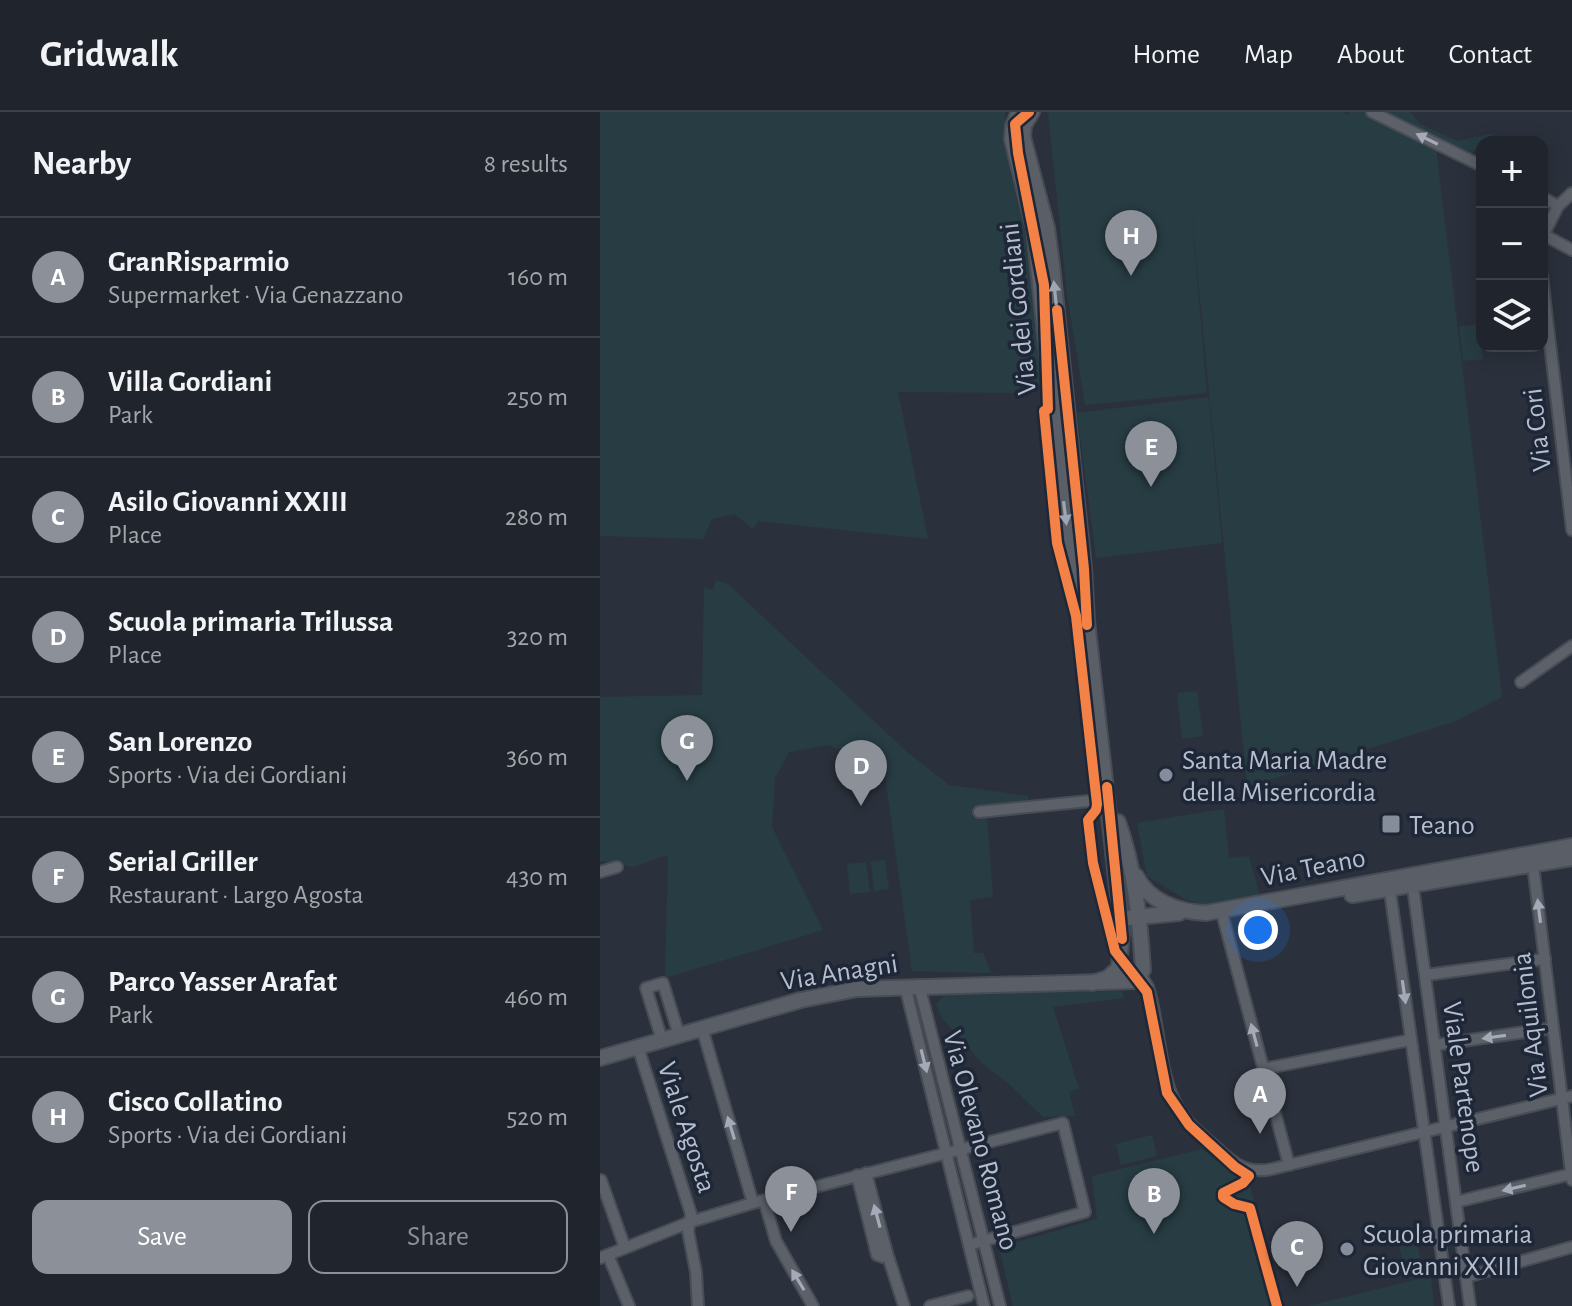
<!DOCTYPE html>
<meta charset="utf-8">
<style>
body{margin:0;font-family:"Alegreya Sans",sans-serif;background:#2d3139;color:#f1f3f6}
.controls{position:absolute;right:24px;top:24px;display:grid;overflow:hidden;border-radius:16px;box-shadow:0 4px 20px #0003}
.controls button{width:72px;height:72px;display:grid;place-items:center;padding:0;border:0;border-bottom:2px solid #3d4249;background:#20252d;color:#f1f3f6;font:40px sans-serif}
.you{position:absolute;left:658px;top:818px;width:28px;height:28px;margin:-20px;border:6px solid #fff;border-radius:50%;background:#1a73e8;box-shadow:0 0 0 12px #1a73e833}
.badge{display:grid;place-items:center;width:52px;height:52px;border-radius:50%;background:#8c9099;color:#fff;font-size:26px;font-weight:700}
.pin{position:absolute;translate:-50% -66px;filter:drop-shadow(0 2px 4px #0008)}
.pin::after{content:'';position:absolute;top:42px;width:28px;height:24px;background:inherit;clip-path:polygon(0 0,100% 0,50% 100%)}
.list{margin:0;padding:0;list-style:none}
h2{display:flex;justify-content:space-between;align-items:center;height:104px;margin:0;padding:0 32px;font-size:34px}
h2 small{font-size:26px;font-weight:400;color:#a2a5aa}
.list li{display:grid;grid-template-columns:52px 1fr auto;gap:24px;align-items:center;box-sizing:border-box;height:120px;padding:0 32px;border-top:2px solid #3d4249}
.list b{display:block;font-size:30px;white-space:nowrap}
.list p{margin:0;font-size:26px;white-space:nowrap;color:#a2a5aa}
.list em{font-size:26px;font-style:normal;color:#a2a5aa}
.actions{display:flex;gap:16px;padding:24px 32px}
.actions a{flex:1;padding:18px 0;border:2px solid #8c9099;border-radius:16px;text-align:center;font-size:28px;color:#8c9099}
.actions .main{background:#8c9099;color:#fff}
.icon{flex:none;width:44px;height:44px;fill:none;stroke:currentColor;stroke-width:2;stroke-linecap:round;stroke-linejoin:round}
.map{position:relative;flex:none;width:972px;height:1194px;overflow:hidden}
header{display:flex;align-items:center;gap:48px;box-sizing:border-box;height:112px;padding:0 40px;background:#20252d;border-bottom:2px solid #3d4249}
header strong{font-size:38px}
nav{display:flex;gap:44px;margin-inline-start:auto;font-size:28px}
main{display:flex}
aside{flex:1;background:#20252d}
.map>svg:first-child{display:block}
.green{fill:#273d43}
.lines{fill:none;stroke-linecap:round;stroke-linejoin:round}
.street-casing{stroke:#484c54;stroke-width:14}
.secondary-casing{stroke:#484c54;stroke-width:18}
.street{stroke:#5c6069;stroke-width:10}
.secondary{stroke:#5a5f67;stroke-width:14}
.cycleway-casing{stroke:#1d2737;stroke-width:15}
.cycleway{stroke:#f48246;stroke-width:10}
.oneway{fill:#a4aab8}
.oneway2{fill:#9fa6b3}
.poi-dot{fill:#858c9a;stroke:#1d2737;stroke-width:3}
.labels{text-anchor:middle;stroke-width:7;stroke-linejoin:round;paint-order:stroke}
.street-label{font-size:28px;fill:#b6bdcc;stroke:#1d2737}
.poi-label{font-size:28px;fill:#b6bdcc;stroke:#1d2737;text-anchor:start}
</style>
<header>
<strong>Gridwalk</strong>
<nav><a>Home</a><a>Map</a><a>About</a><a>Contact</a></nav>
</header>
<main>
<aside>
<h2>Nearby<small>8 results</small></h2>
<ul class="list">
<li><span class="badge">A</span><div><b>GranRisparmio</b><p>Supermarket · Via Genazzano</p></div><em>160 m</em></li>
<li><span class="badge">B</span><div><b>Villa Gordiani</b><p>Park</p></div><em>250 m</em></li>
<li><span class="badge">C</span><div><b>Asilo Giovanni XXIII</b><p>Place</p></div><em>280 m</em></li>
<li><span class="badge">D</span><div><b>Scuola primaria Trilussa</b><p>Place</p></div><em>320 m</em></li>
<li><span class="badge">E</span><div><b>San Lorenzo</b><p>Sports · Via dei Gordiani</p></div><em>360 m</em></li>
<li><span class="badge">F</span><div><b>Serial Griller</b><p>Restaurant · Largo Agosta</p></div><em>430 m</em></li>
<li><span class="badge">G</span><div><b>Parco Yasser Arafat</b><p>Park</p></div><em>460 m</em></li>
<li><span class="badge">H</span><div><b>Cisco Collatino</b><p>Sports · Via dei Gordiani</p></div><em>520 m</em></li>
</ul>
<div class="actions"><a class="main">Save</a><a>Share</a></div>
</aside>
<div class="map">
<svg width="972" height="1194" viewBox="0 0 972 1194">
<rect width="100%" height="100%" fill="#2b313c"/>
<g class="green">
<polygon points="0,0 405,0 405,24 423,105 443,271 428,281 298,280 328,427 158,409 153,417 135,402 112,407 103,427 0,424"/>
<polygon points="448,0 742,0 749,3 750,0 765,0 836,36 902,585 856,609 647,675 591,93 607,281 485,293 467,182"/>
<polygon points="788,0 810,0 820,12 857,29 896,21 882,30 870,43"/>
<polygon points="878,212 883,247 863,249 859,215"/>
<polygon points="609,285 622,431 496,446 477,301"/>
<polygon points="116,468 128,472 307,640 349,673 428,684 428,698 387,705 393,785 370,788 374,841 383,841 391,861 312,859 284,656 229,633 189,640 175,666 172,715 223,818 65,866 68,743 33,755 0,749 0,585 102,583 104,476 113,478"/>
<polygon points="597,579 603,624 582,627 577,581"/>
<polygon points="624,697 629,746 649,744 660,784 609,794 586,788 547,764 537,711"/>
<polygon points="285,748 289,777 274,779 271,750"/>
<polygon points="266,750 270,780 250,782 247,752"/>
<polygon points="522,879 524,886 453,895 479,977 469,980 475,1004 443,1005 408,971 382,951 343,907 336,893 345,881"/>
<polygon points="552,1023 557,1044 521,1053 516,1032"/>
<polygon points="602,1037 650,1073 683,1194 413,1194 399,1135 497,1107 492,1064"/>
<polygon points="815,1121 822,1154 805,1158 797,1126"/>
<polygon points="831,1164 834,1194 708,1194"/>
</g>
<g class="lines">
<defs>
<g id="street">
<polyline points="772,0 882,54"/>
<polyline points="942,85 958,94 972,81"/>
<polyline points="944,123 972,138"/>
<polyline points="942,126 958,94"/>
<polyline points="942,164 972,418"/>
<polyline points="921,570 972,534"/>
<polyline points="379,700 509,687"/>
<polyline points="933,753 972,1068"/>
<polyline points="0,760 17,755"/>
<polyline points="812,768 870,1194"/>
<polyline points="789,772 849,1194"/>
<polyline points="623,805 689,1053"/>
<path d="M521,852L527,862L542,865L548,875C559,909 559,959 575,990C584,1009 602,1023 617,1036C635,1053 647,1062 672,1057L972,984"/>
<polyline points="826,863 945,847"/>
<polyline points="319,873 400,1194"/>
<polyline points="305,874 384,1194"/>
<polyline points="102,916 153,1091"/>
<polyline points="62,928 46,876 63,871 79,923"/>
<polyline points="835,933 953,916"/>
<polyline points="38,935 91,1102 88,1119 96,1160 98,1194"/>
<polyline points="663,957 810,928"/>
<polyline points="257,1063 277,1143 283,1145 287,1141 266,1061"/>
<polyline points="1,1068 25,1136"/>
<polyline points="164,1088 176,1129 213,1194"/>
<polyline points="856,1090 971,1062"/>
<polyline points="287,1141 304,1194"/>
<polyline points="8,1143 29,1194"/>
<polyline points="0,1146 90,1110 153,1091 463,1011 485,1100 369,1133"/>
<polyline points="866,1165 972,1135"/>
<polyline points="330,1194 368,1184"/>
</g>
<g id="secondary">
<polyline points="419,0 413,14 412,27 434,117 461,373 478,478"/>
<polyline points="432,0 424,13 423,25 447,116 452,153 484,457 487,509 522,819 519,856 508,866 492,871"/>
<path d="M536,764C549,790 579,800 606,801L972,734"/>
<polyline points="752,783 972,746"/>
<polyline points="528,806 579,801"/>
<path d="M0,946L201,888L257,877L535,869L543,858C540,809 535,757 518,710"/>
</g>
</defs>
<use href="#street" class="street-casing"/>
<use href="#secondary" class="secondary-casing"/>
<use href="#street" class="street"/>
<use href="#secondary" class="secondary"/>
<defs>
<g id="cycleway">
<polyline points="429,0 415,12 418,41 444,173 448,297 444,299 457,431 476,504 497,692 496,698 488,708 493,751 515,839 547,880 567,981 589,1013 635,1055 649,1064 643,1071 623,1081 623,1085 634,1092 650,1096 677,1194"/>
<polyline points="457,198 484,457 487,513"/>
<polyline points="507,675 522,827"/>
</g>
</defs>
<use href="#cycleway" class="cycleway-casing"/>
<use href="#cycleway" class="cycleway"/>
</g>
<defs><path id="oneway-solid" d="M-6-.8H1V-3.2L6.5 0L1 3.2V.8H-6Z" transform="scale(2)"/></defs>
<g class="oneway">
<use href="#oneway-solid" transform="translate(827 27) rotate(-154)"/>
<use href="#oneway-solid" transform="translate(939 799) rotate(-97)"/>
<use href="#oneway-solid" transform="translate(804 880) rotate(82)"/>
<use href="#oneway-solid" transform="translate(654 923) rotate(-105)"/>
<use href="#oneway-solid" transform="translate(894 925) rotate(172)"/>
<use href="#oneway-solid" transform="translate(324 949) rotate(76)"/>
<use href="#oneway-solid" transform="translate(131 1016) rotate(-107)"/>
<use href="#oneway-solid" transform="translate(914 1076) rotate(167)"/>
<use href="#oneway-solid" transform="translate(277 1104) rotate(-105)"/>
<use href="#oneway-solid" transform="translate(198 1168) rotate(-121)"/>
</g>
<g class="oneway2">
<use href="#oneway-solid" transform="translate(455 181) rotate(-96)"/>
<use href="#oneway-solid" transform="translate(465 401) rotate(83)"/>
</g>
<g class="poi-dot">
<circle cx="566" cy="663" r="8"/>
<rect x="781" y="702" width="20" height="20" rx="4"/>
<circle cx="747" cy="1137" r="8"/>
</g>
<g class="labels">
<g class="street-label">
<text transform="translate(417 197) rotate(-96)" y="10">Via dei Gordiani</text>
<text transform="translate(936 318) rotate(-97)" y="10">Via Cori</text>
<text transform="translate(713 754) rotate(-11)" y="10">Via Teano</text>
<text transform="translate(239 859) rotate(-9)" y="10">Via Anagni</text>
<text transform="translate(929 913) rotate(-97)" y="10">Via Aquilonia</text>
<text transform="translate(865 975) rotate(82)" y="10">Viale Partenope</text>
<text transform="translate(88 1015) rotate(72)" y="10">Viale Agosta</text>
<text transform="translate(382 1028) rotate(75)" y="10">Via Olevano Romano</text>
</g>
<g class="poi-label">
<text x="582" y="657">Santa Maria Madre<tspan x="582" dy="32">della Misericordia</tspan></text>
<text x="809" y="722">Teano</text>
<text x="763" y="1131">Scuola primaria<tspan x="763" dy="32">Giovanni XXIII</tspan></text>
</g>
</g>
</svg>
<div class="controls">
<button>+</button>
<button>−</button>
<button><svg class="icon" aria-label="layers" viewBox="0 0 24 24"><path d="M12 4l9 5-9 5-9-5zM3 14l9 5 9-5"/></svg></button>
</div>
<div class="you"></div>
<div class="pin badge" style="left:660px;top:1022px">A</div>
<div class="pin badge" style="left:554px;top:1122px">B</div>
<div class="pin badge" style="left:697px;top:1175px">C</div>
<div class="pin badge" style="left:261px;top:694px">D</div>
<div class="pin badge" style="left:551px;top:375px">E</div>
<div class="pin badge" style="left:191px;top:1120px">F</div>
<div class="pin badge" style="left:87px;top:669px">G</div>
<div class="pin badge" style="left:531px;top:164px">H</div>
</div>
</main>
